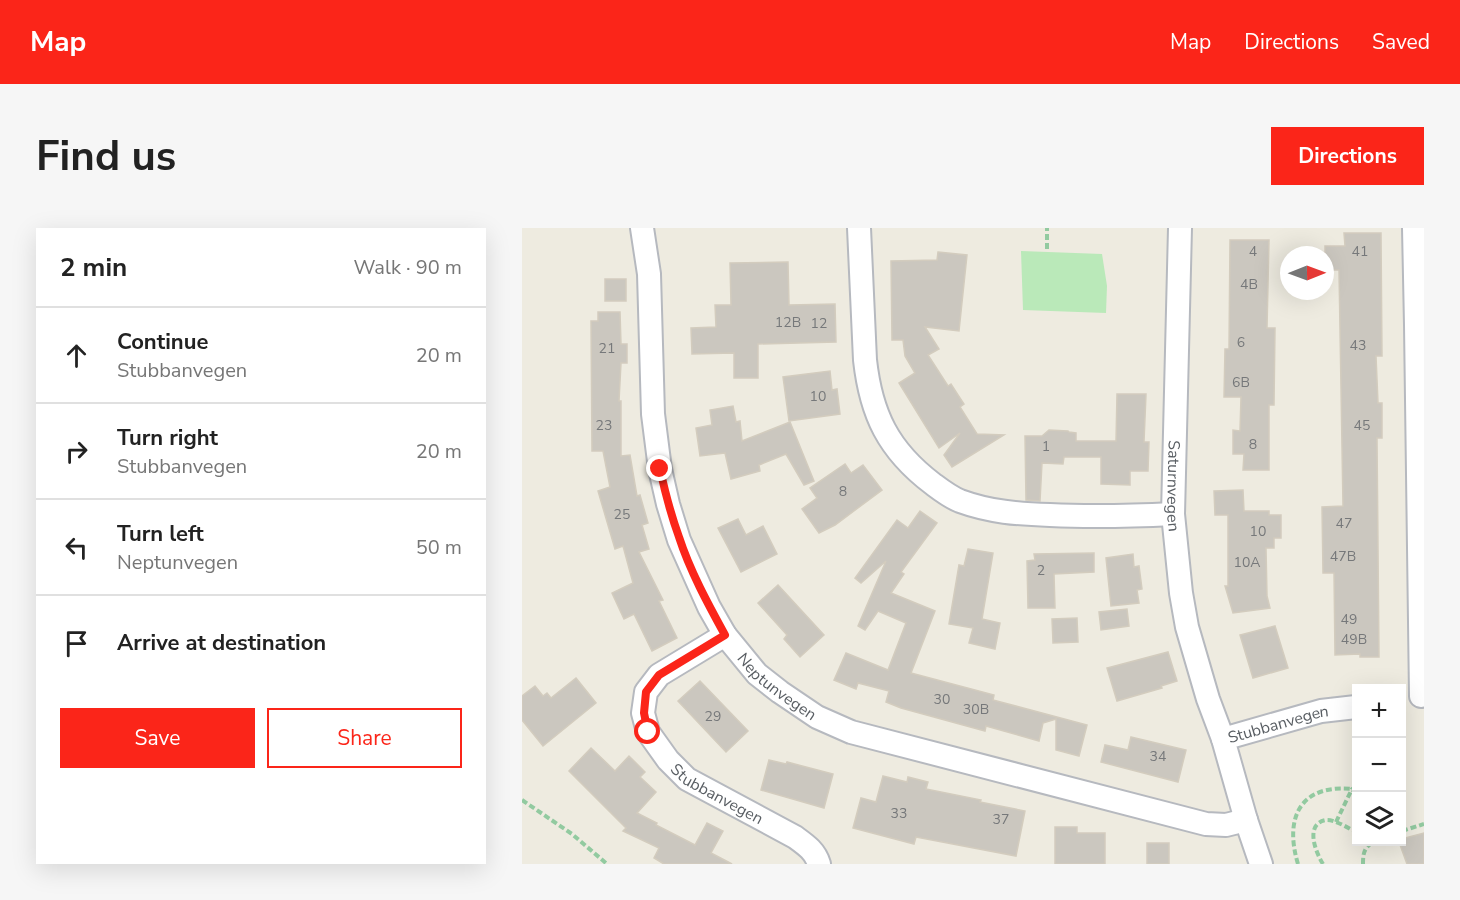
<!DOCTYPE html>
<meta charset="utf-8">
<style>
body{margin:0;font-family:"Nunito Sans",sans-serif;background:#f6f6f6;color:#222}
.controls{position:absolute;right:18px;bottom:18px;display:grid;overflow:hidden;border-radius:0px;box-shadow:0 6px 24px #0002}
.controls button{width:54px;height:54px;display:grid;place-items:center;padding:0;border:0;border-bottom:2px solid #e0e0e0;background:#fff;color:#222;font:30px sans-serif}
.compass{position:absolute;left:758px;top:18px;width:54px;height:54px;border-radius:50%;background:#fff;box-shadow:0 6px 24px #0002;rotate:89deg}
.stop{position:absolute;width:18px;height:18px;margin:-14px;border:4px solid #fb2519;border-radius:50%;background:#fff}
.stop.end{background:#fb2519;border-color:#fff;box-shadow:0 2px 6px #0008}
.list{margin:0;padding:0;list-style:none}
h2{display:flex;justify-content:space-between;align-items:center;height:78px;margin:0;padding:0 24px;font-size:26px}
h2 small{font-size:20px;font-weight:400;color:#767676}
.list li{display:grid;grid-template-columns:39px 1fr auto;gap:18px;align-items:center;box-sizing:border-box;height:96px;padding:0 24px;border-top:2px solid #e0e0e0}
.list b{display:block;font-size:22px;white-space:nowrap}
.list p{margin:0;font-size:20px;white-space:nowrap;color:#767676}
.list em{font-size:20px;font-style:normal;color:#767676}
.actions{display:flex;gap:12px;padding:18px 24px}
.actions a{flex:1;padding:14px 0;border:2px solid #fb2519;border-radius:0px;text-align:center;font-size:21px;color:#fb2519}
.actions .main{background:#fb2519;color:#fff}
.icon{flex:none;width:33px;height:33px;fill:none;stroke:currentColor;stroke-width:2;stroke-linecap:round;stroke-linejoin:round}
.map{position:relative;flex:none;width:902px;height:636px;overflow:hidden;border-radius:0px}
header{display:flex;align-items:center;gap:36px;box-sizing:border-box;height:84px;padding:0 30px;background:#fb2519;color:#fff}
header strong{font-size:28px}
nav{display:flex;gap:33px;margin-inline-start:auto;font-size:21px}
.intro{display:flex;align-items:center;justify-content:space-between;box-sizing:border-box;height:144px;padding:0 36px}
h1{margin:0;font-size:42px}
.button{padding:15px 27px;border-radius:0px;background:#fb2519;color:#fff;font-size:21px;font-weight:700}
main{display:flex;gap:36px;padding:0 36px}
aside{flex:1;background:#fff;border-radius:0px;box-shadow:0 6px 24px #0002}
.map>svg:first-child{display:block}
.green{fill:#bae9b9}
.building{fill:#cbc7bf;stroke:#d3ccbe;stroke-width:1.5}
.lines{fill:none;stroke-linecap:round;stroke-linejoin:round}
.minor-casing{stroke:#b6b9bf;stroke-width:26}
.path{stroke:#92caa0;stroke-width:4;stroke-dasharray:6 3;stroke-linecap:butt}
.minor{stroke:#fff;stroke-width:22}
.route{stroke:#fb2519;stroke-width:8}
.labels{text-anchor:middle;stroke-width:5;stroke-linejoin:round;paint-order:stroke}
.number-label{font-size:14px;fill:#76787a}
.street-label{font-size:16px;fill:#595e63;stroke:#fff}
</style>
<header>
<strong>Map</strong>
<nav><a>Map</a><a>Directions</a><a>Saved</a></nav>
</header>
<div class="intro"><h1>Find us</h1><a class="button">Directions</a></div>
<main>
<aside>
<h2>2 min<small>Walk · 90 m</small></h2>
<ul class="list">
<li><svg class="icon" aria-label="ahead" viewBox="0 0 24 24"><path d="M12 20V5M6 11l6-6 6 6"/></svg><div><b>Continue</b><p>Stubbanvegen</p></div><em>20 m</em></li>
<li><svg class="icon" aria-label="right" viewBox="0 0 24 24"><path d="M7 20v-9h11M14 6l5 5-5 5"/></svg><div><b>Turn right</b><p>Stubbanvegen</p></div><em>20 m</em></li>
<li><svg class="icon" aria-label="left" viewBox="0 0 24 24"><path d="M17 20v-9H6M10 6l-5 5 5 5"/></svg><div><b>Turn left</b><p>Neptunvegen</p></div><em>50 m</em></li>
<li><svg class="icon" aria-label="arrive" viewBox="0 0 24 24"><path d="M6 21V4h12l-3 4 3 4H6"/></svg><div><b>Arrive at destination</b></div></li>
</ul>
<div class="actions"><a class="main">Save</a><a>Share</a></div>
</aside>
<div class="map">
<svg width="902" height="636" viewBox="0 0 902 636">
<rect width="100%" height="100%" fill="#eeebe0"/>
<polygon class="green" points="499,23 580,26 585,58 584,85 501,82"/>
<g class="building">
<polygon points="822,5 859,5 860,128 854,128 856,175 860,175 860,210 855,210 857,429 838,429 838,426 813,427 812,345 801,345 800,279 821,278 817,42 803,42 803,18 823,18"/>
<polygon points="708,12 747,12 745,100 753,100 752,177 747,177 747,242 721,242 722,226 711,226 711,202 718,203 719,169 702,169 703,121 707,121"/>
<polygon points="416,24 445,27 437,103 403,99 417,121 406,127 426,158 429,156 436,167 442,176 438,179 455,206 482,207 430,239 422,227 438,205 417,220 377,155 393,145 383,128 381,112 370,112 369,33 415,32"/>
<polygon points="266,34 267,77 313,76 314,114 236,116 236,150 212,150 212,125 170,126 169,100 194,99 193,77 209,77 208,35"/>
<rect x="83" y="51" width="21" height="22"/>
<polygon points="76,84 98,84 99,116 105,116 105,135 99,135 97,173 99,173 99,228 108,227 115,268 118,267 126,295 120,297 127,321 117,324 141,372 137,373 155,410 130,423 112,386 102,391 90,365 111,355 101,318 93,321 76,263 88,259 81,223 70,223 69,93 76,93"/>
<polygon points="308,143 310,162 315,161 318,186 267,193 261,149"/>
<polygon points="595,166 624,166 622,214 627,214 626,243 608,243 608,257 579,256 579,229 542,229 541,236 520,235 518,273 504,272 503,208 520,208 527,202 546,203 547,204 554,205 554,213 594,213"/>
<polygon points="211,178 214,194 218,193 220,213 268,194 292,253 282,257 264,226 237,237 238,243 209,251 203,225 178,228 174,200 190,197 188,182"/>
<polygon points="323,236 329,245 341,237 360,262 313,297 297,305 280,281 295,270 288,260"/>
<polygon points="721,262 722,283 747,283 747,287 759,287 759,310 752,310 752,320 744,320 745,368 748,380 711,385 703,358 706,358 706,287 693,287 692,263"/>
<polygon points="398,283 415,295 379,344 382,346 369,365 413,383 389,445 472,467 471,472 565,497 557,528 534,522 534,491 521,495 517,513 464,498 463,503 379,480 364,474 367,463 336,455 334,461 312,452 324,425 366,442 384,395 356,383 343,402 336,398 364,333 339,355 333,350 375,292 386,300"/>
<polygon points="216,291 224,307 241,298 255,326 219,344 196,300"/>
<polygon points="446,321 471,325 460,391 478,395 473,421 447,415 451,400 427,396 437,337 442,338"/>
<polygon points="572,325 572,344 532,346 533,380 506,380 505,333 513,332 512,326"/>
<polygon points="611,326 612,339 617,338 620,361 615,362 617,375 589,378 584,330"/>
<polygon points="256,357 302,407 278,429 262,411 265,407 236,375"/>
<polygon points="605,381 607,398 579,402 577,384"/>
<polygon points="555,390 556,414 531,415 530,391"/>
<polygon points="753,398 766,440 731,450 718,407"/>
<polygon points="646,424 655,453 639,458 640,460 595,473 585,440"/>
<polygon points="54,450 74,475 21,518 0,492 0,468 13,458 21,468 25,465 29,470"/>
<polygon points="178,453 226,503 204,524 156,473"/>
<polygon points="609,509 664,522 656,554 579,534 583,517 606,522"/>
<polygon points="69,520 93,543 107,528 123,544 118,549 134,564 115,585 135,595 134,597 173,617 185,595 201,603 189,625 210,636 142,636 132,630 137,620 101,603 104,600 47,543"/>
<polygon points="247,532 264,536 265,534 311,546 302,580 239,562"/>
<polygon points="361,548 385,554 386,549 406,554 404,561 459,572 458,574 503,583 494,628 394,609 392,616 331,600 339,570 354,574"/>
<polygon points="533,599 555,599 555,605 583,605 583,636 533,636"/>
<polygon points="902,605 902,636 885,636 877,614 879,614 879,611"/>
<rect x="625" y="615" width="22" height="21"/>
</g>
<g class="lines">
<defs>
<g id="minor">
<path id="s1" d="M120,0L127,46L131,186L138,241L146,276L157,312L187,379L203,407L235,446L258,464L295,489L329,504L684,596L704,597L724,592"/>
<path d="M337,0L343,132C349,186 366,222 411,256C419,262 428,269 438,273C468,284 496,286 528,287C569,289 610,288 651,286"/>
<path id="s2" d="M658,0L651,286L659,365L665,399L686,471L701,511"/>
<polyline points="892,0 894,97 899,468"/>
<path id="s3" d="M203,407L137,447L124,464L121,485L126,504L146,532L165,551L273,609C284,617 293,623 297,636"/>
<path id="s4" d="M739,636L724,592L701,511L799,483L834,479"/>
</g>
</defs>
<use href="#minor" class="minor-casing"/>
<g class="path">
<polyline points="525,21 525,0"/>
<polyline points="0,572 50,606 85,636"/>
<polyline points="814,594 830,561 834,559"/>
<polyline points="880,603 902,596"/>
<path d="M776,636C762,590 778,556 830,561L834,566"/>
<path d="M801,636C794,625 782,596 804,592C812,591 826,600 834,604"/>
<path d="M841,636C841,625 842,620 851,614"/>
</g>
<use href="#minor" class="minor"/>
</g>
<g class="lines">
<path class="route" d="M126,504L122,485L124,464L137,447L203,407C186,376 168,343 157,309C149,287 143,264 138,241"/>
</g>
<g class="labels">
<g class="number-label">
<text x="731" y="28">4</text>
<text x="838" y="28">41</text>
<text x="727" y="61">4B</text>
<text x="266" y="99">12B</text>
<text x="297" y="100">12</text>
<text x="719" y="119">6</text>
<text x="836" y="122">43</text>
<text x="85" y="125">21</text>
<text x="719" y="159">6B</text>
<text x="296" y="173">10</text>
<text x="82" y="202">23</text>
<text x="840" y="202">45</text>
<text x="731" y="221">8</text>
<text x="524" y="223">1</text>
<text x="321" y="268">8</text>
<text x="100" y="291">25</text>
<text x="822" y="300">47</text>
<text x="736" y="308">10</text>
<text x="821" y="333">47B</text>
<text x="725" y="339">10A</text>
<text x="519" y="347">2</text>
<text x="827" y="396">49</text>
<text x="832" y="416">49B</text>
<text x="420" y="476">30</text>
<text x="454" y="486">30B</text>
<text x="191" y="493">29</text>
<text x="636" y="533">34</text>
<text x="377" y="590">33</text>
<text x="479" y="596">37</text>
</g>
<g class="street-label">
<text dy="6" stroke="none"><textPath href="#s2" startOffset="258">Saturnvegen</textPath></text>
<text dy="6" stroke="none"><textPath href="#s1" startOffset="495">Neptunvegen</textPath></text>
<text dy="6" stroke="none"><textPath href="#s4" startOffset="188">Stubbanvegen</textPath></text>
<text dy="6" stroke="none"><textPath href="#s3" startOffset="234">Stubbanvegen</textPath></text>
</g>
</g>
</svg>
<div class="controls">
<button>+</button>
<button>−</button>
<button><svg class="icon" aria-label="layers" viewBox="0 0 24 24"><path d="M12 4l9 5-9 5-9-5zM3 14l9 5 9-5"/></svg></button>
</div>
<svg class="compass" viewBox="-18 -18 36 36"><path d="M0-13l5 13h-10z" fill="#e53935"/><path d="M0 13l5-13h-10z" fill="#767676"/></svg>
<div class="stop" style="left:126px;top:504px"></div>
<div class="stop end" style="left:138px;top:241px"></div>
</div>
</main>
